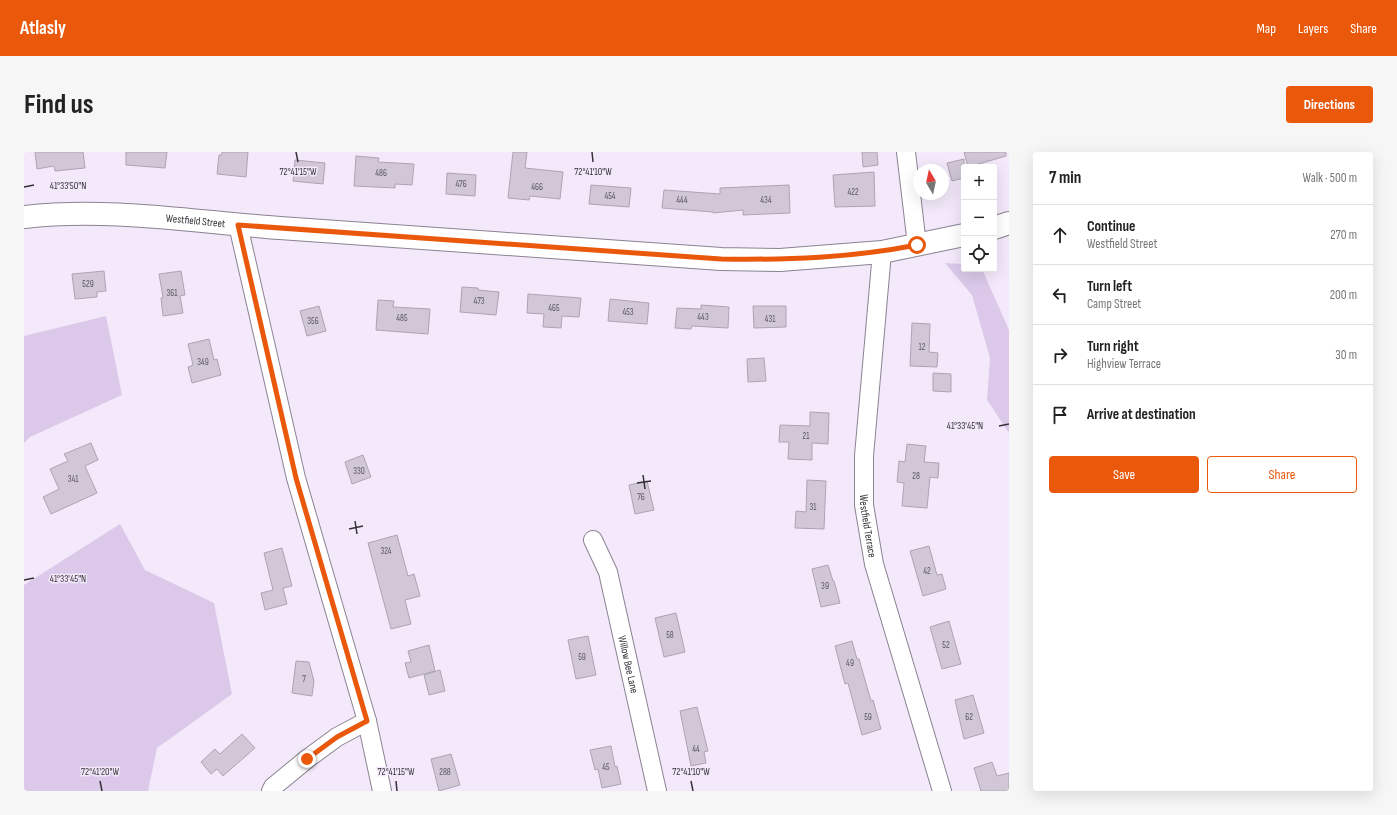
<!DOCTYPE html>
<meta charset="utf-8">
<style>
body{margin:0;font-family:"Sofia Sans Condensed",sans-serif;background:#f6f6f6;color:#222}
.controls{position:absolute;right:12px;top:12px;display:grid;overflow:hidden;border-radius:4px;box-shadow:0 4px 16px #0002}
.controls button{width:36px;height:36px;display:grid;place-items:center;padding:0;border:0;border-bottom:1px solid #e0e0e0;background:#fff;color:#222;font:20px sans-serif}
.compass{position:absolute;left:889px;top:12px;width:36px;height:36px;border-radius:50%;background:#fff;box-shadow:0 4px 16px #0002;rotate:351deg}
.stop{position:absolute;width:12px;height:12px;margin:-9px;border:3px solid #ea580c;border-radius:50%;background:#fff}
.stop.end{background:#ea580c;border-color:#fff;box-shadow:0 1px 4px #0008}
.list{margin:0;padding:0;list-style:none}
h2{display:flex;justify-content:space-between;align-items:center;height:52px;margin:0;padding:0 16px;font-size:17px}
h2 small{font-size:13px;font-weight:400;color:#767676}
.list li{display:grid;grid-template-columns:26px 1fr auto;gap:12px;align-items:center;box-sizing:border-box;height:60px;padding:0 16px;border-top:1px solid #e0e0e0}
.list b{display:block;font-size:15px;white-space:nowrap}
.list p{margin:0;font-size:13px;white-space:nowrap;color:#767676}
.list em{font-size:13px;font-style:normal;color:#767676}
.actions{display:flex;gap:8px;padding:12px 16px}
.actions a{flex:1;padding:9px 0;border:1px solid #ea580c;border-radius:4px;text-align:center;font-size:14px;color:#ea580c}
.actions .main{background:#ea580c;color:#fff}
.icon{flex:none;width:22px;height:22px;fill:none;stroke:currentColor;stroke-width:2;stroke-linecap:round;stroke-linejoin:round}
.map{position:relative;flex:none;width:985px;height:639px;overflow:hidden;border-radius:4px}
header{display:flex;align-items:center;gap:24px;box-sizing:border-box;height:56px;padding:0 20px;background:#ea580c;color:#fff}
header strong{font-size:19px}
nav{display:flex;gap:22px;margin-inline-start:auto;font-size:14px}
.intro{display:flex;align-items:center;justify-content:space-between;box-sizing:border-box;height:96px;padding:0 24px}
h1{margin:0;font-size:28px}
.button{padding:10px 18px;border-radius:4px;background:#ea580c;color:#fff;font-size:14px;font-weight:700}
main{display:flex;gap:24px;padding:0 24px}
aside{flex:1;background:#fff;border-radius:4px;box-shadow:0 4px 16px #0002}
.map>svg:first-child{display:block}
.green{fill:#dcc9ea}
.building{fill:#d1c7d7;stroke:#ada4b3}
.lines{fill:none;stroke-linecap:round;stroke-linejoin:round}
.minor-casing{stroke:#8b8391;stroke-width:20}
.major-casing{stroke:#8b8391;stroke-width:24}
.minor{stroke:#fff;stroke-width:18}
.major{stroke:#fff;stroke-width:22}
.route{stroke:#ea580c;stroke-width:5}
.ticks{fill:none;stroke:#343137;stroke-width:1.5}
.labels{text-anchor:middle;stroke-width:3;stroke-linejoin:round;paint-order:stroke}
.number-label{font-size:9px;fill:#5b565f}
.street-label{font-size:11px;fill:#343137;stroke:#f3e9fa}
.ticks-label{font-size:10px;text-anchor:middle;fill:#343137;stroke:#f3e9fa;stroke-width:3;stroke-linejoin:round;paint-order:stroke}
</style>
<header>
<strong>Atlasly</strong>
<nav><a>Map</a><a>Layers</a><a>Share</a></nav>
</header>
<div class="intro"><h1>Find us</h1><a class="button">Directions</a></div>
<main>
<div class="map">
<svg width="985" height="639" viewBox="0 0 985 639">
<rect width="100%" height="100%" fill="#f3e9fa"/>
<g class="green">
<polygon points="921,111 940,112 940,117 958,117 985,178 985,281 963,248 966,206 948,143"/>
<polygon points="82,164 98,243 6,285 0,291 0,184"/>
<polygon points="96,372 121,418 190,451 208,542 133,596 124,639 0,639 0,433"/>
</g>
<g class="building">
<polygon points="11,0 59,0 61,16 31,19 30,14 13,17"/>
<polygon points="102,0 143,0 141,16 102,13"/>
<polygon points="198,0 224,0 222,25 193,22 195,3 198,3"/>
<polygon points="489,0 503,0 501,16 539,20 536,47 506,44 505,48 484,46"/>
<polygon points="838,0 853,0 854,13 839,15"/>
<polygon points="940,0 982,0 982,4 944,15"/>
<polygon points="332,4 355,6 354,10 390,12 388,33 371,32 371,36 330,34"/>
<polygon points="940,7 940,26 928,29 923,11"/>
<polygon points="271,8 301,11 299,32 269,29"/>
<polygon points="850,20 851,54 811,55 809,23"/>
<polygon points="423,21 452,23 451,44 422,42"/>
<polygon points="567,33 607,36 605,55 565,52"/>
<polygon points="765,33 766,61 719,63 719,58 689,61 689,60 638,56 640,38 696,42 696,36"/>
<polygon points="80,119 82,139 73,140 73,145 51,147 48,122"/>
<polygon points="157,119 161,143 156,144 159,161 139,164 137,146 139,145 135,122"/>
<polygon points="438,135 454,136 454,138 475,140 472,163 436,160"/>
<polygon points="504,142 557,146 555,165 538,164 537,176 519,175 520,162 503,161"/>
<polygon points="586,147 625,151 623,172 584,169"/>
<polygon points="354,148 370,149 369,155 406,157 404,182 352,178"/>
<polygon points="677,153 705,155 704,176 668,174 667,177 651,176 653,156 677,157"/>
<polygon points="295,154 302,179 283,184 276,159"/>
<polygon points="729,154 762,154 762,175 730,176"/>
<polygon points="888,171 906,172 905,200 914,201 913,215 886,214"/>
<polygon points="185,187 190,208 193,207 197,223 168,231 164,215 169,213 164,192"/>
<polygon points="740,206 742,229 724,230 723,207"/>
<polygon points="909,221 927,222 927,240 909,239"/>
<polygon points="786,260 805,261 804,292 788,291 788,308 764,307 765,290 755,290 756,273 786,274"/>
<polygon points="67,291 74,308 61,314 73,341 27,362 19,345 35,337 26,317 44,309 40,302"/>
<polygon points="883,292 902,294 900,310 915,311 914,326 906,325 903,356 878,354 880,331 873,330 875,309 881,310"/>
<polygon points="339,303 347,325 328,332 321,310"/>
<polygon points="783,328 802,329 800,377 771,376 772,359 782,360"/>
<polygon points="623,329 630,358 611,362 605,333"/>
<polygon points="373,383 384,424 390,422 396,444 381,448 387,472 367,477 344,391"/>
<polygon points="905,394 913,423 918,422 922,437 899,444 886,399"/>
<polygon points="258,396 268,434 259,436 263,452 241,458 237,441 249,438 240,401"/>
<polygon points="804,413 809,429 810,429 816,451 797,455 788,417"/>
<polygon points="652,461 661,500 640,505 631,466"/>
<polygon points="925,469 937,512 918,517 906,475"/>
<polygon points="564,484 572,523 552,527 544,488"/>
<polygon points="828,489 833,507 835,507 847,549 849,548 857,577 838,583 824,531 821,532 811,494"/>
<polygon points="405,493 411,519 385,526 381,511 387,510 384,499"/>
<polygon points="272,509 285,510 290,529 288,544 268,541"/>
<polygon points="416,518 421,539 405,543 400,523"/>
<polygon points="949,543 960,581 940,587 931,548"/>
<polygon points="673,555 684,599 680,600 682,611 667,614 656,559"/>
<polygon points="218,582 231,596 199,624 193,617 187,622 177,610 191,597 196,602"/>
<polygon points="587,594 591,615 593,614 597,632 578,636 574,617 571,618 566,598"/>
<polygon points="427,602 436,633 415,639 407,607"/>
<polygon points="968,610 973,624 985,621 985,639 957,639 950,616"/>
</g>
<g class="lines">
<defs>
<g id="minor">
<polyline points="882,0 893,93"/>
<polyline points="214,73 272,326 343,569 358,639"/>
<path id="s1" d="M858,100L840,304V353L850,412L918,639"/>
<path id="s2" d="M569,388L584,420L633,639"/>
<polyline points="247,639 249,635 283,607 313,585 343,569"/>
</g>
<g id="major">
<path id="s3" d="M0,65C85,55 171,70 256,76C403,86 550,97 697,107L756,108L858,100L940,83"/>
<polyline points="970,76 985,71"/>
</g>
</defs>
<use href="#minor" class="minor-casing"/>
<use href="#major" class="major-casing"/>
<use href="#minor" class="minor"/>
<use href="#major" class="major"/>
</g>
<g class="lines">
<path class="route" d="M283,607L313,585L343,569L272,326L214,73L697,107C764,108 827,106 893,93"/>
</g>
<path class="ticks" d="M272,0L274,10M568,0L569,10M0,35L10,33M975,274L985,272M619,323L621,337M613,331L627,329M331,369L333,382M325,377L339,374M0,428L10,426M76,629L78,639M372,629L373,639M667,629L669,639"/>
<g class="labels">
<g class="number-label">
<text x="357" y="24">486</text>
<text x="437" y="35">476</text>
<text x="513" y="38">466</text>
<text x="829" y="43">422</text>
<text x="586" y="47">454</text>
<text x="658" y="51">444</text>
<text x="742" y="51">434</text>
<text x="64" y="135">529</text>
<text x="148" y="144">361</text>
<text x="455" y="152">473</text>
<text x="530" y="159">465</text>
<text x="604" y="163">453</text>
<text x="679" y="168">443</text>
<text x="378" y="169">485</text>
<text x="746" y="170">431</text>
<text x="289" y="172">356</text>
<text x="898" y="198">12</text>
<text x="179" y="213">349</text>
<text x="782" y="287">21</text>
<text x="335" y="322">330</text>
<text x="892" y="327">28</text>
<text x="49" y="330">341</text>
<text x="617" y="348">76</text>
<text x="789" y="358">31</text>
<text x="362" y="402">324</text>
<text x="903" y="422">42</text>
<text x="801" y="437">39</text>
<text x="646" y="486">58</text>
<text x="922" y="496">52</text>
<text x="558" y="508">59</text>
<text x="826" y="514">49</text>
<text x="280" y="530">7</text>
<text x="844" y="568">59</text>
<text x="945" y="568">62</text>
<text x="672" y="600">44</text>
<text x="582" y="618">45</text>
<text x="421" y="623">288</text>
</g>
<g class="street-label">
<text dy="4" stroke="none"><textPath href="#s3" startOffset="172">Westfield Street</textPath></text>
<text dy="4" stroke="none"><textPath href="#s1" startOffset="275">Westfield Terrace</textPath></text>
<text dy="4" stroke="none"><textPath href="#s2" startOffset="130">Willow Bee Lane</textPath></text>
</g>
</g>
<g class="ticks-label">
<text x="274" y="23">72°41'15"W</text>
<text x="569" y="23">72°41'10"W</text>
<text x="44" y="37">41°33'50"N</text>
<text x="941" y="277">41°33'45"N</text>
<text x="44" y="430">41°33'45"N</text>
<text x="76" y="623">72°41'20"W</text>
<text x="372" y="623">72°41'15"W</text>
<text x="667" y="623">72°41'10"W</text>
</g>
</svg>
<div class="controls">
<button>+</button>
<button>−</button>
<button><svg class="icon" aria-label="locate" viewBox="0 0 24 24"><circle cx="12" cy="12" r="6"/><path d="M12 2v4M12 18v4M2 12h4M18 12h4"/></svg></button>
</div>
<svg class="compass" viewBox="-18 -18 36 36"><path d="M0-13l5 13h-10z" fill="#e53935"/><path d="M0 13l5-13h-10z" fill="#767676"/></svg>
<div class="stop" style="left:893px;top:93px"></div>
<div class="stop end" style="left:283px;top:607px"></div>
</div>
<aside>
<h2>7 min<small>Walk · 500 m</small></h2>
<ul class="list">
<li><svg class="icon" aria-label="ahead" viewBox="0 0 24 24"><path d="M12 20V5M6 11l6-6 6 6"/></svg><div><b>Continue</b><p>Westfield Street</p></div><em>270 m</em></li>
<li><svg class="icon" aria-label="left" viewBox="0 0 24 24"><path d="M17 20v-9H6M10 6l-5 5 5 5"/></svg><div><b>Turn left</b><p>Camp Street</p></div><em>200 m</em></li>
<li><svg class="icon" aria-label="right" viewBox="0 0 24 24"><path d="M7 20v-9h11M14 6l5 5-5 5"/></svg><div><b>Turn right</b><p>Highview Terrace</p></div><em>30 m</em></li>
<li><svg class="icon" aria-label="arrive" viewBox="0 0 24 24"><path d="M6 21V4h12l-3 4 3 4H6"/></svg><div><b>Arrive at destination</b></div></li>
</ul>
<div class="actions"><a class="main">Save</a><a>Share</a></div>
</aside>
</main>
